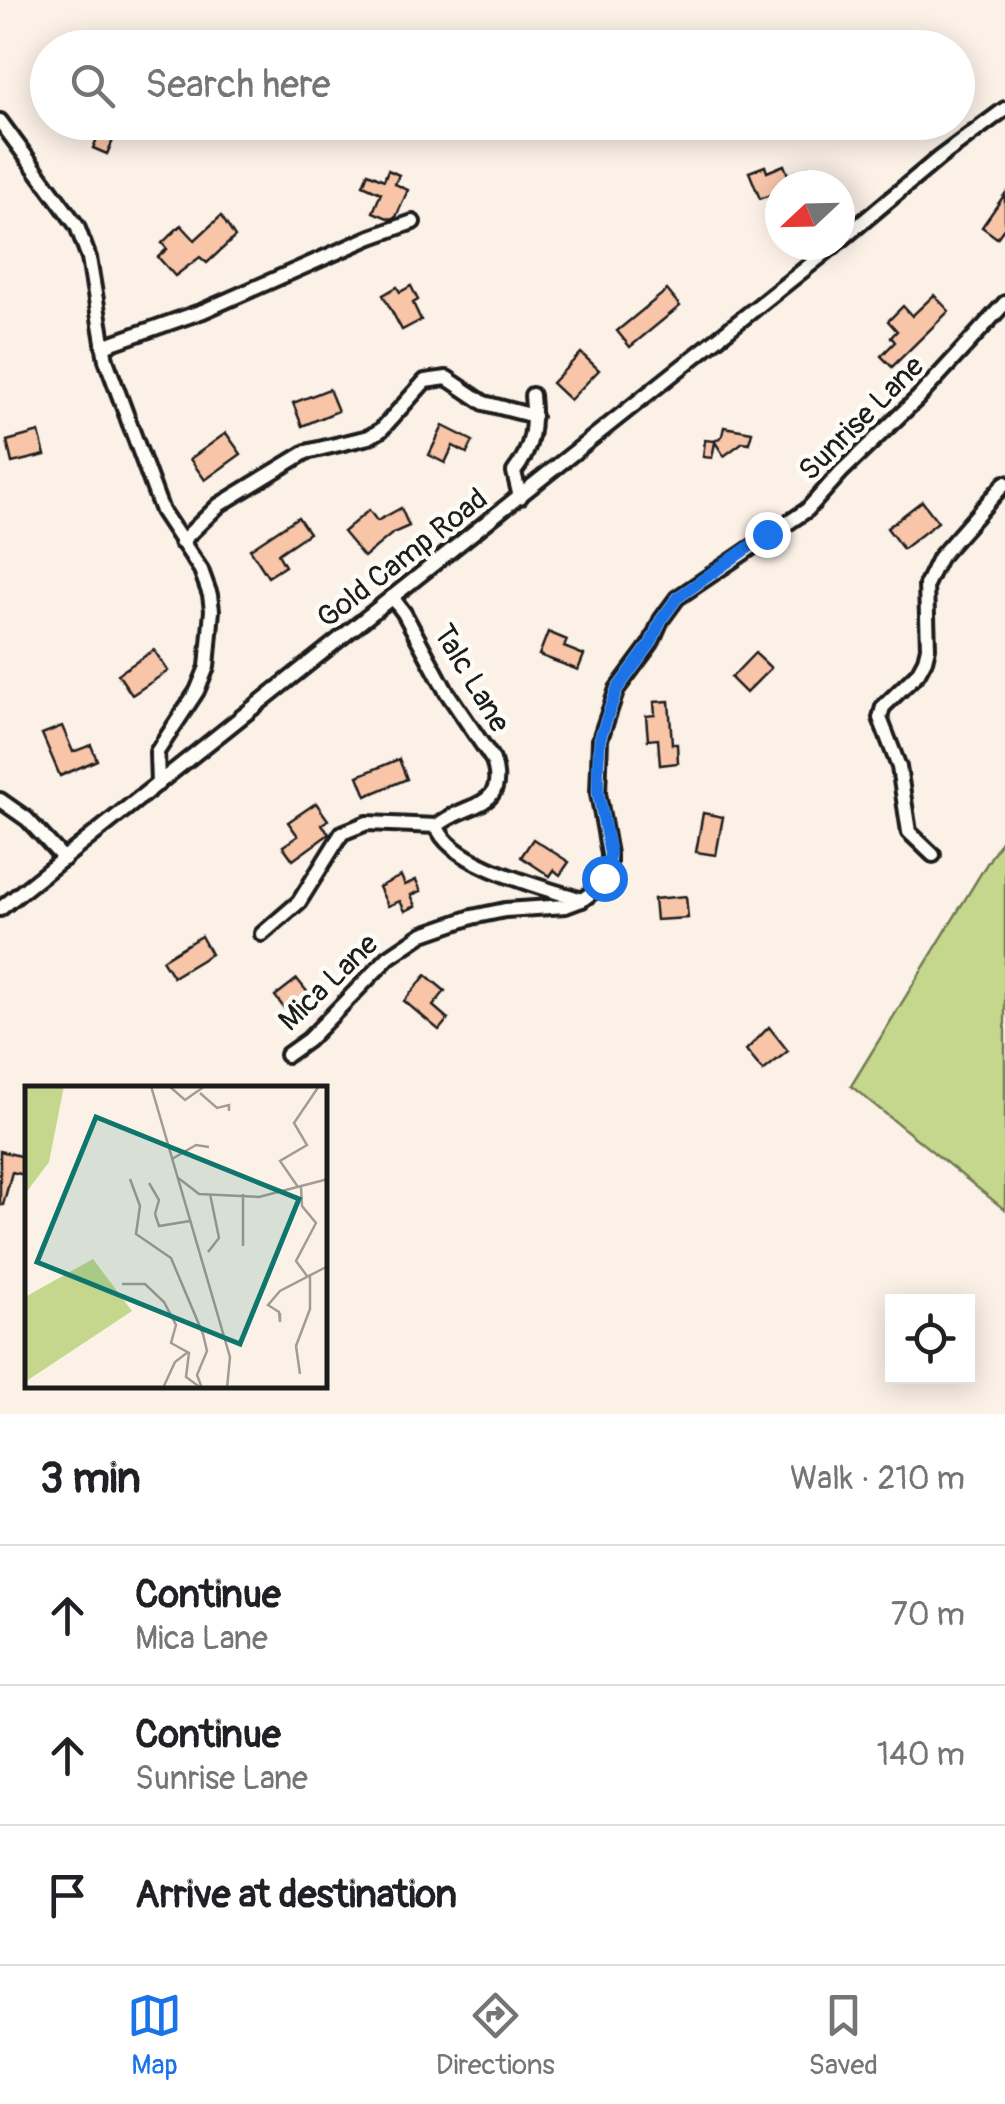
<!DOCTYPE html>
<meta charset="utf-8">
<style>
body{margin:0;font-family:Pangolin,sans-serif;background:#f2f2f2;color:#202124}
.controls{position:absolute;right:30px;bottom:30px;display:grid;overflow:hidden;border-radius:0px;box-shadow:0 5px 25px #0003}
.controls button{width:90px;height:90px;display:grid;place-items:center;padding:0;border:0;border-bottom:2px solid #e0e0e0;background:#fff;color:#202124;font:50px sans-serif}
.compass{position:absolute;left:765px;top:170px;width:90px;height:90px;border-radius:50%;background:#fff;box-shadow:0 5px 25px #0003;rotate:248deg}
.stop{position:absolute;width:30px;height:30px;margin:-22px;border:8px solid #1a73e8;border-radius:50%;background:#fff}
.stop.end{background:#1a73e8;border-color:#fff;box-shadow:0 2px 10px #0008}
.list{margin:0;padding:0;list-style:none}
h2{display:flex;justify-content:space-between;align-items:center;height:130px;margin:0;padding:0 40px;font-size:42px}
h2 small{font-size:32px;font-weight:400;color:#757577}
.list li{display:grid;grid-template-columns:65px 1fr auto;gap:30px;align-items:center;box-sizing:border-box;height:140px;padding:0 40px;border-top:2px solid #e0e0e0}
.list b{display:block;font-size:38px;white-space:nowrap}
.list p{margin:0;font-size:32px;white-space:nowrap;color:#757577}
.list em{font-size:32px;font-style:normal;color:#757577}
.icon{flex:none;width:55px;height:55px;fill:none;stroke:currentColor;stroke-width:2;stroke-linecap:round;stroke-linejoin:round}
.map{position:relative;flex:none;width:1005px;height:1414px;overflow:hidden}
.search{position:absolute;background:#fff;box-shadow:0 5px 25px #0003;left:30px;right:30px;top:30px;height:110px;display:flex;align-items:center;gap:25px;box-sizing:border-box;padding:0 35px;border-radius:55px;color:#757577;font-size:38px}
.sheet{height:550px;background:#fff}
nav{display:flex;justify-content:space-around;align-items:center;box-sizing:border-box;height:140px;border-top:2px solid #e0e0e0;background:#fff;font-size:28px;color:#757577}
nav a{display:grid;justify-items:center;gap:5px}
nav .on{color:#1a73e8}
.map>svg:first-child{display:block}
.green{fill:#c5d78c;stroke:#707a54;stroke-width:2.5}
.building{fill:#f8c5a9;stroke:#1c1c1c;stroke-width:2.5}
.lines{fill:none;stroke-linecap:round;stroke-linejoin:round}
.minor-casing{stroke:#1c1c1c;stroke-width:20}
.minor{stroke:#fdfcf7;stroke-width:12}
.route{stroke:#1a73e8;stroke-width:12}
.labels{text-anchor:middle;stroke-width:9;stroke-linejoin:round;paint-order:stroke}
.street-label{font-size:30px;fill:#1c1c1c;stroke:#fdfcf7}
.inset-road{fill:none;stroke:#a29c96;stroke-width:2.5}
.view{fill:#0f766e;fill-opacity:0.15;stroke:#0f766e;stroke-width:5}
.inset-edge{fill:none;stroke:#1c1c1c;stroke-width:5}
</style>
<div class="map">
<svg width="1005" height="1414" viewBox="0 0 1005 1414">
<rect width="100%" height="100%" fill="#fcf1e7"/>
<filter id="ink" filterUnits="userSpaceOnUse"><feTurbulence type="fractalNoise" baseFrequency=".01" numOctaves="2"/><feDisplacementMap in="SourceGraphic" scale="20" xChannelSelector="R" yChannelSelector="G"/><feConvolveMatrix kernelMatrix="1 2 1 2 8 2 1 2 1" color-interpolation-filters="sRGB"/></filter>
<g filter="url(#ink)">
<polygon class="green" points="1005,834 1005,1210 851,1086"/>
<g class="building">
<polygon points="73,122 121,122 107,154 93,148 99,134"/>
<polygon points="784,165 788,175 808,167 812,179 796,185 780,185 780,191 760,199 749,172 765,166 767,172"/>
<polygon points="388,170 399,175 395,184 408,190 396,217 390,219 373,212 381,193 363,185 368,173 384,180"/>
<polygon points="1005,194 1005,227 997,238 982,227"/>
<polygon points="221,216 235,237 207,263 200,257 175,276 158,257 167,249 162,243 181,225 195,240"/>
<polygon points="411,286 418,300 413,303 421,320 402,330 383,295 397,287 400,292"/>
<polygon points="667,290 680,306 630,347 617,331"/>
<polygon points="934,295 949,311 892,367 881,356 895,342 891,337 897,331 888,321 903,306 912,316"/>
<polygon points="581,353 599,370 570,400 552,383"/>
<polygon points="329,389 338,411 302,426 293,403"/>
<polygon points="443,426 473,441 467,453 453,446 445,463 429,455"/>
<polygon points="724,427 752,432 749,443 743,442 724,456 715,442 712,458 703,457 705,440 715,441 722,436"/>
<polygon points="39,432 45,455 12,463 7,441"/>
<polygon points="226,433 241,454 205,480 190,459"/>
<polygon points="922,501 938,522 903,549 887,528"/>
<polygon points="401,508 409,526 393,533 364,557 343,532 369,510 377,521"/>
<polygon points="298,517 309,533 278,554 285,566 268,577 250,549"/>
<polygon points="548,632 567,640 564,647 584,655 578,670 539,655"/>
<polygon points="154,650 168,671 132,695 118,674"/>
<polygon points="755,653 771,668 746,693 731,678"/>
<polygon points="669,701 672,744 677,744 678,763 660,765 658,739 648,740 646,716 655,715 654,702"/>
<polygon points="62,726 73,752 91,745 97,760 60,776 42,734"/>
<polygon points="399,759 407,779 366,796 358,776"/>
<polygon points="316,803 328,820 322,824 329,834 293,860 283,846 298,836 288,822"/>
<polygon points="703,813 723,817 716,855 696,852"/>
<polygon points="533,839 569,862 560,875 554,870 550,876 521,857"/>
<polygon points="401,876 405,885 416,880 421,891 411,895 416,906 405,911 400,901 388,906 379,887"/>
<polygon points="686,896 688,918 656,920 654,899"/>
<polygon points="201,936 211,954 173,977 162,960"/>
<polygon points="426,975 445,991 433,1006 448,1019 439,1030 404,1001"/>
<polygon points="297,979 309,994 287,1012 275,996"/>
<polygon points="769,1027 788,1051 763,1071 746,1050"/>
<polygon points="0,1151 28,1158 28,1176 12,1172 3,1205 0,1205"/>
</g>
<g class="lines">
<defs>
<g id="minor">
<polyline points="0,121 77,226 89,258 106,360 162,511 201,570 210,595 212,610 207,667 197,691 157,752 158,784"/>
<polyline points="840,241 939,158 1005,109"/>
<polyline points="103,346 203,311 371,237 413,222"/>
<path d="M520,497L514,472C533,448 535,425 532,395"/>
<polyline points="181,542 219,505 306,452 369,437 381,430 425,381 447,378 484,403 534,416"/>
<path d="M392,597L404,613L446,691L493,760C509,811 465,801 437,826"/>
<polyline points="0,800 27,819 64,859"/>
<path d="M437,826C449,865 545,888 582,900"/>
<polyline points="933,855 909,832 899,767 880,718 883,707 918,673 925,660 928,648 926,585 939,558 1005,483"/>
<polyline points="0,909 835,245"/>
<polyline points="262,934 299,902 342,833 367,823 437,826"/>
<polyline points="287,1055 308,1040 389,957 423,934 472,917 505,910 566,906 582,900 598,888 609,866 609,854 598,793 600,739 617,689 651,643 661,620 677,598 807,510 841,472 918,398 1005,303"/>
</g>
</defs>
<use href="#minor" class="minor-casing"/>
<use href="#minor" class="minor"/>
</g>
</g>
<g class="lines" filter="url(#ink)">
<polyline class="route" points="604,878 610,854 598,792 598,768 600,738 617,689 651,643 661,620 677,598 767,534"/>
</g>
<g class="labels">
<g class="street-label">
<text transform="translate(861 418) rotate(-45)" y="10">Sunrise Lane</text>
<text transform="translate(402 558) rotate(-38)" y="10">Gold Camp Road</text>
<text transform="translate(472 678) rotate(59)" y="10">Talc Lane</text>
<text transform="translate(328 982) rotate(-44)" y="10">Mica Lane</text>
</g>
</g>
<g transform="translate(25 1086)">
<rect width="302" height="302" fill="#fcf1e7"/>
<path d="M0,0H39L24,76L0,108ZM68,173L107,225L0,296V211Z" fill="#c5d78c"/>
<path class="inset-road" d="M126,0L205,271L202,302M144,0L160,14L180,0M175,7L192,22L204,19V25M147,73L171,59L184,61M152,91L174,108L234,111L303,93M105,93L115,120L111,148L146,172L178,248L182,265L172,289L177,302M124,97L134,114L130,128M273,101L255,75L282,59L269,37L294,0M276,101L277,120L291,137L271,175L282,190M130,128L134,140L165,135M218,160V108M183,166L194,152L185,108M97,198H120L139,216L151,239L146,257L164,267L161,291L176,302M255,227V236L254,226L243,219L255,205L303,180M275,288L271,260L285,223V188M138,302L150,276L163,266"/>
<path class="view" d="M71,31L274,113L215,258L12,176Z"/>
<rect width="302" height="302" class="inset-edge"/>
</g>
</svg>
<div class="controls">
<button><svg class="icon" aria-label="locate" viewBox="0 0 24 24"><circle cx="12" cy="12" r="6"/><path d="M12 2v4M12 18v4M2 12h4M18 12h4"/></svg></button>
</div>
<svg class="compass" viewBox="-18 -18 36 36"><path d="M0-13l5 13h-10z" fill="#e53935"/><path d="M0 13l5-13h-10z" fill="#757577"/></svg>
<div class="stop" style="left:604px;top:878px"></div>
<div class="stop end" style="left:767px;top:534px"></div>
<div class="search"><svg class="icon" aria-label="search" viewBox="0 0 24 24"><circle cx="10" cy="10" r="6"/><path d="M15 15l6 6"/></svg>Search here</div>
</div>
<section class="sheet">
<h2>3 min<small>Walk · 210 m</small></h2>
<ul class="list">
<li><svg class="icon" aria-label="ahead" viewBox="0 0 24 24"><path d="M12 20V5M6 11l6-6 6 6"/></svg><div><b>Continue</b><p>Mica Lane</p></div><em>70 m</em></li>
<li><svg class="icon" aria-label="ahead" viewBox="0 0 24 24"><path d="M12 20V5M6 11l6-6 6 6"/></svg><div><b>Continue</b><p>Sunrise Lane</p></div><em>140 m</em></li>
<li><svg class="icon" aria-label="arrive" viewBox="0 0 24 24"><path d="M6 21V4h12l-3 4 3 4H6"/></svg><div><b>Arrive at destination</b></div></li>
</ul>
</section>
<nav>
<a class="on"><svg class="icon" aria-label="map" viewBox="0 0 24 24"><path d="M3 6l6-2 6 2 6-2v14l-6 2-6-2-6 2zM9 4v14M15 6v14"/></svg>Map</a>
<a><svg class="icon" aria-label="directions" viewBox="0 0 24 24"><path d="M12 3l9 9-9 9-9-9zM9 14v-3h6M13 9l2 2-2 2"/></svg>Directions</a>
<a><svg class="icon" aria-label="saved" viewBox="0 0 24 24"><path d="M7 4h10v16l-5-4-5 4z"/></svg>Saved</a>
</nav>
